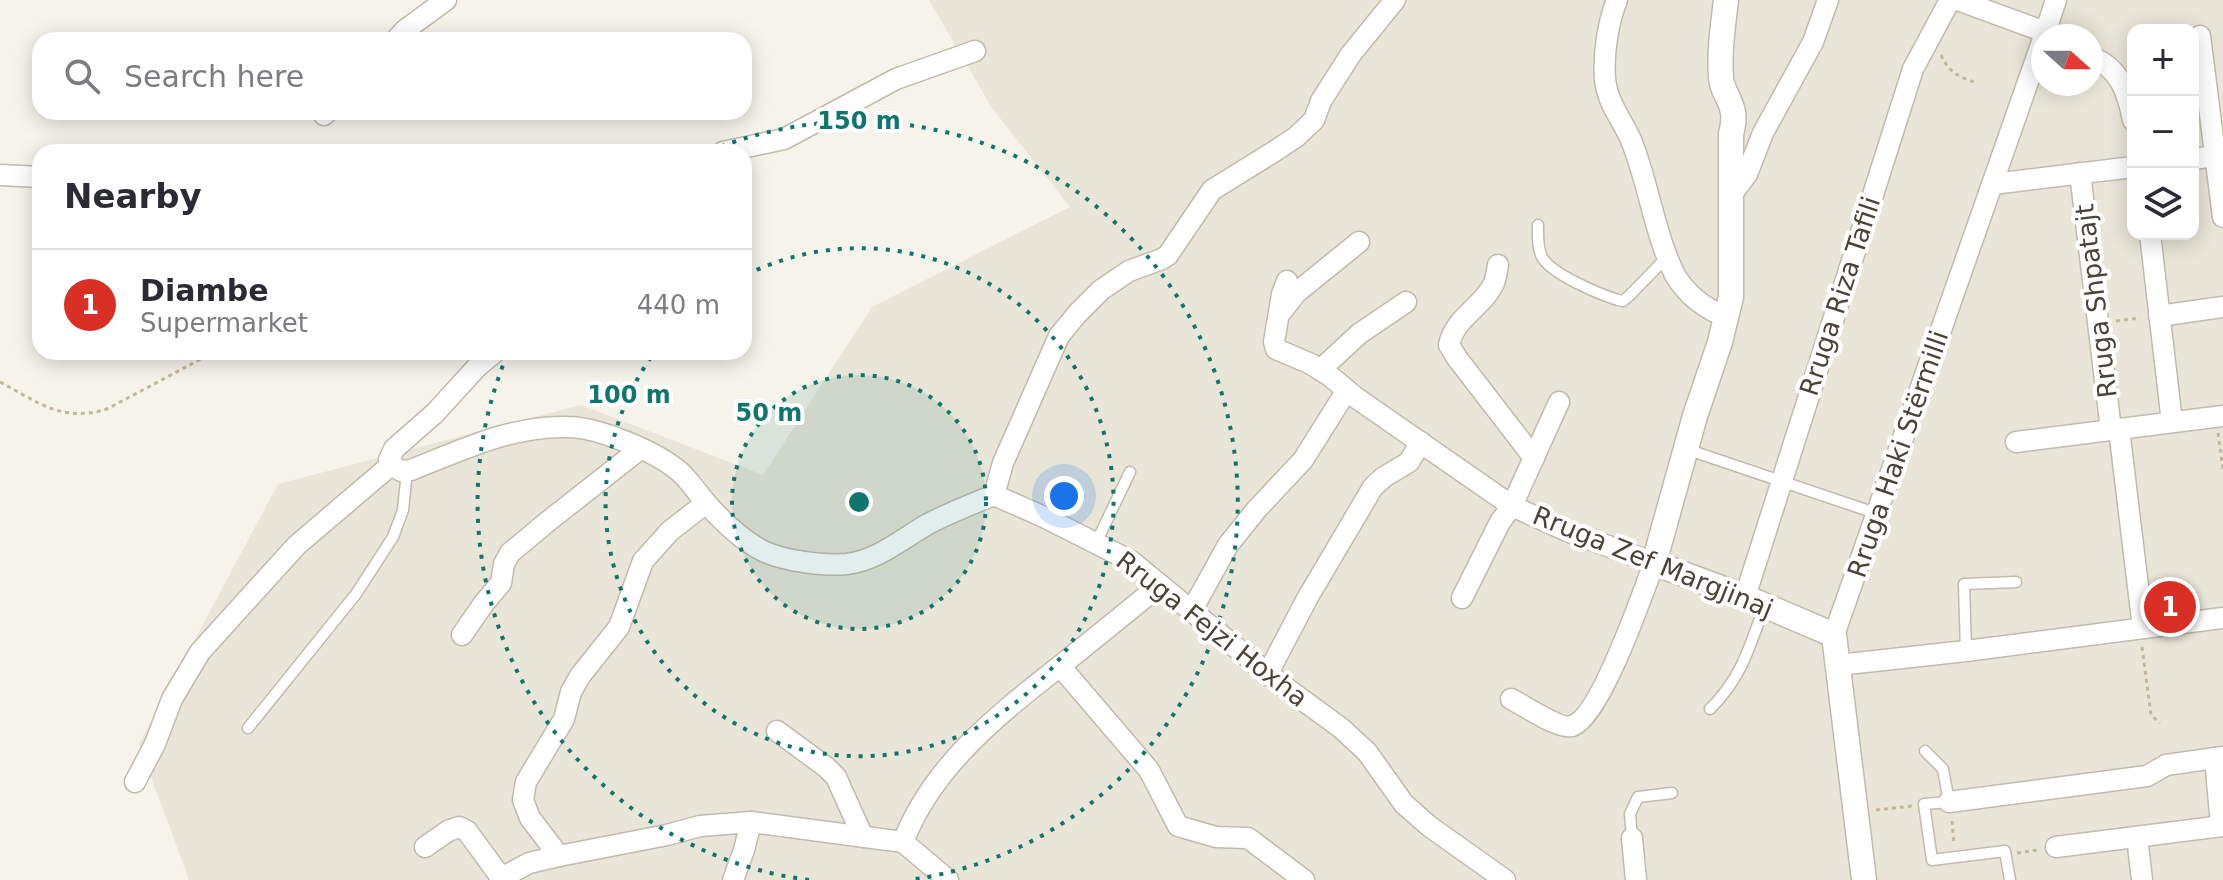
<!DOCTYPE html>
<meta charset="utf-8">
<style>
body{margin:0;font-family:"DejaVu Sans",sans-serif;background:#f7f7f7;color:#2b2b33}
.controls{position:absolute;right:24px;top:24px;display:grid;overflow:hidden;border-radius:16px;box-shadow:0 4px 20px #0003}
.controls button{width:72px;height:72px;display:grid;place-items:center;padding:0;border:0;border-bottom:2px solid #e1e1e2;background:#fff;color:#2b2b33;font:40px sans-serif}
.compass{position:absolute;left:2031px;top:24px;width:72px;height:72px;border-radius:50%;background:#fff;box-shadow:0 4px 20px #0003;rotate:111deg}
.you{position:absolute;left:1064px;top:496px;width:28px;height:28px;margin:-20px;border:6px solid #fff;border-radius:50%;background:#1a73e8;box-shadow:0 0 0 12px #1a73e833}
.badge{display:grid;place-items:center;width:52px;height:52px;border-radius:50%;background:#d93025;color:#fff;font-size:26px;font-weight:700}
.pin{position:absolute;translate:-50% -50%;border:4px solid #fff;box-shadow:0 2px 8px #0006}
.list{margin:0;padding:0;list-style:none}
h2{display:flex;justify-content:space-between;align-items:center;height:104px;margin:0;padding:0 32px;font-size:34px}
h2 small{font-size:26px;font-weight:400;color:#7c7c81}
.list li{display:grid;grid-template-columns:52px 1fr auto;gap:24px;align-items:center;box-sizing:border-box;height:112px;padding:0 32px;border-top:2px solid #e1e1e2}
.list b{display:block;font-size:30px;white-space:nowrap}
.list p{margin:0;font-size:26px;white-space:nowrap;color:#7c7c81}
.list em{font-size:26px;font-style:normal;color:#7c7c81}
.icon{flex:none;width:44px;height:44px;fill:none;stroke:currentColor;stroke-width:2;stroke-linecap:round;stroke-linejoin:round}
.map{position:relative;flex:none;width:2223px;height:880px;overflow:hidden}
.search{position:absolute;background:#fff;box-shadow:0 4px 20px #0003;left:32px;top:32px;width:720px;height:88px;display:flex;align-items:center;gap:20px;box-sizing:border-box;padding:0 28px;border-radius:24px;color:#7c7c81;font-size:30px}
.panel{position:absolute;background:#fff;box-shadow:0 4px 20px #0003;left:32px;top:144px;width:720px;height:216px;border-radius:24px}
.map>svg:first-child{display:block}
.residential{fill:#e9e5d8;fill-rule:evenodd}
.lines{fill:none;stroke-linecap:round;stroke-linejoin:round}
.service-casing{stroke:#c1bbac;stroke-width:13}
.minor-casing{stroke:#c1bbac;stroke-width:23}
.tertiary-casing{stroke:#c1bbac;stroke-width:27}
.path{stroke:#c4b79d;stroke-width:3;stroke-dasharray:4 4;stroke-linecap:butt}
.service{stroke:#fff;stroke-width:10}
.minor{stroke:#fff;stroke-width:20}
.tertiary{stroke:#fff;stroke-width:24}
.ring{fill:none;stroke:#0f766e;stroke-width:4;stroke-dasharray:4 8}
.labels{text-anchor:middle;stroke-width:8;stroke-linejoin:round;paint-order:stroke}
.street-label{font-size:26px;fill:#4a4438;stroke:#fff}
.centre{fill:#0f766e;stroke:#fff;stroke-width:4}
.ring-label{font-size:24px;text-anchor:middle;font-weight:bold;fill:#0f766e;stroke:#fff;stroke-width:8;stroke-linejoin:round;paint-order:stroke}
</style>
<div class="map">
<svg width="2223" height="880" viewBox="0 0 2223 880">
<rect width="100%" height="100%" fill="#f5f3ea"/>
<path class="residential" d="M929,0H2223V880H189L139,744L278,484L581,405L763,475L872,307L1070,207L992,108ZM2133,30H2193V234H2133ZM2043,36H2091V84H2043Z"/>
<g class="lines">
<defs>
<g id="service">
<path d="M1538,225C1538,235 1537,247 1542,257C1551,274 1599,294 1618,300L1623,301L1629,296L1667,257"/>
<polyline points="1686,449 1878,514"/>
<polyline points="1096,543 1130,472"/>
<polyline points="1966,651 1964,584 2016,582"/>
<path d="M1710,709C1742,677 1749,648 1764,607"/>
<polyline points="248,728 356,594 393,537 403,510 407,471"/>
<polyline points="1925,751 1943,769 1949,802 1924,804 1932,860 2005,851 2010,880"/>
<polyline points="1632,838 1630,814 1638,797 1672,793"/>
</g>
<g id="minor">
<path d="M1617,0C1608,22 1603,55 1605,79C1607,103 1622,119 1631,140C1649,184 1654,233 1675,275C1686,294 1706,310 1727,317"/>
<polyline points="1958,0 2045,32"/>
<polyline points="2044,36 2056,0"/>
<polyline points="2200,36 2223,217"/>
<polyline points="396,40 405,30 446,0"/>
<path d="M2093,58C2120,68 2128,94 2133,120"/>
<polyline points="324,115 327,112"/>
<polyline points="723,152 784,139 896,79 975,51"/>
<polyline points="2193,159 2223,155"/>
<polyline points="2080,173 2111,430"/>
<polyline points="0,175 40,177"/>
<polyline points="1993,184 2133,167"/>
<polyline points="1732,194 1747,174 1763,133 1813,42 1828,0"/>
<polyline points="2150,234 2172,422"/>
<path d="M1498,265C1497,271 1496,278 1494,283C1484,306 1454,318 1449,345L1457,358L1534,458"/>
<path d="M1287,281L1282,294L1274,342L1276,349L1311,364L1330,376L1355,397L1512,506L1567,531L1654,563C1643,593 1600,717 1572,726C1560,730 1523,705 1511,699"/>
<polyline points="1282,311 1296,293 1359,242"/>
<polyline points="2159,316 2223,307"/>
<polyline points="1320,370 1359,334 1406,302"/>
<polyline points="2119,429 2143,628"/>
<polyline points="2016,442 2223,416"/>
<path d="M391,465L401,471L411,470C462,450 513,425 568,427C598,427 657,452 680,472C690,481 698,494 707,504C723,522 742,540 763,551C784,561 823,566 847,564C878,560 902,539 928,524C949,513 972,504 994,495L1044,517L1131,561L1278,682L1341,728L1367,752L1404,804L1429,826L1505,880"/>
<polyline points="994,495 1003,463 1059,336 1077,314 1101,290 1129,271 1162,259 1168,255 1212,190 1275,151 1296,137 1314,120 1321,101 1351,54 1395,0"/>
<polyline points="1745,597 1913,69 1950,0"/>
<polyline points="1462,598 1500,522 1512,506 1559,402"/>
<polyline points="1192,610 1228,545 1257,509 1303,460 1347,390"/>
<polyline points="462,635 484,603 501,583 504,564 510,553 546,523 640,449"/>
<polyline points="1834,635 2043,39"/>
<polyline points="1838,665 1966,651 2223,618"/>
<polyline points="1060,666 1149,770 1178,826 1216,837 1248,838 1304,880"/>
<polyline points="1268,673 1308,597 1373,487 1384,477 1409,462 1421,442"/>
<polyline points="777,731 826,767 836,777 863,837"/>
<polyline points="2215,758 2221,826"/>
<polyline points="135,782 155,744 172,699 200,652 297,545 391,465 389,460 394,449 435,413 477,367 495,352"/>
<polyline points="1949,802 2147,776 2166,765 2223,757"/>
<polyline points="2137,837 2142,880"/>
<polyline points="1632,838 1636,880"/>
<path d="M903,842C933,765 998,715 1060,666C1094,639 1127,612 1160,585"/>
<polyline points="425,847 448,831 459,827 467,831 502,879"/>
<polyline points="2056,847 2223,826"/>
<polyline points="559,856 530,818 523,800 526,782 564,719 571,692 580,676 619,627 643,561 670,531 706,503"/>
<polyline points="502,880 505,876 529,863 559,856 667,835 700,826 751,822 903,842 948,880"/>
<polyline points="733,880 744,850 751,822"/>
</g>
<path id="tertiary" d="M1726,0C1723,26 1719,52 1721,78C1722,90 1729,97 1732,108C1735,117 1733,126 1731,134V297L1720,342L1695,416L1654,563L1745,597L1834,635L1864,880"/>
</defs>
<use href="#service" class="service-casing"/>
<use href="#minor" class="minor-casing"/>
<use href="#tertiary" class="tertiary-casing"/>
<g class="path">
<path d="M1941,55C1949,72 1957,76 1974,82"/>
<polyline points="2116,321 2140,318"/>
<path d="M0,382C38,402 62,423 107,409L214,352"/>
<polyline points="2218,433 2223,469"/>
<polyline points="2142,647 2151,715 2160,723"/>
<polyline points="1876,810 1912,806"/>
<polyline points="1952,821 1954,845"/>
<polyline points="2017,853 2037,850"/>
</g>
<use href="#service" class="service"/>
<use href="#minor" class="minor"/>
<use href="#tertiary" class="tertiary"/>
</g>
<circle cx="859" cy="502" r="127" fill="#0f766e" fill-opacity=".12"/>
<g class="ring">
<circle cx="859" cy="502" r="127"/>
<path d="M746 275A254 254 0 1 1 654 353"/>
<path d="M809 880A381 381 0 0 1 508 353M710 151A381 381 0 1 1 909 880"/>
</g>
<g class="labels">
<g class="street-label">
<text transform="translate(1840 296) rotate(-72)" y="9">Rruga Riza Tafili</text>
<text transform="translate(2096 301) rotate(-97)" y="9">Rruga Shpatajt</text>
<text transform="translate(1898 454) rotate(-71)" y="9">Rruga Haki Stërmilli</text>
<text transform="translate(1653 562) rotate(22)" y="9">Rruga Zef Margjinaj</text>
<text transform="translate(1212 629) rotate(38)" y="9">Rruga Fejzi Hoxha</text>
</g>
</g>
<circle cx="859" cy="502" r="12" class="centre"/>
<g class="ring-label">
<text x="859" y="129">150 m</text>
<text x="629" y="403">100 m</text>
<text x="769" y="421">50 m</text>
</g>
</svg>
<div class="controls">
<button>+</button>
<button>−</button>
<button><svg class="icon" aria-label="layers" viewBox="0 0 24 24"><path d="M12 4l9 5-9 5-9-5zM3 14l9 5 9-5"/></svg></button>
</div>
<svg class="compass" viewBox="-18 -18 36 36"><path d="M0-13l5 13h-10z" fill="#e53935"/><path d="M0 13l5-13h-10z" fill="#7c7c81"/></svg>
<div class="you"></div>
<div class="pin badge" style="left:2170px;top:607px">1</div>
<div class="search"><svg class="icon" aria-label="search" viewBox="0 0 24 24"><circle cx="10" cy="10" r="6"/><path d="M15 15l6 6"/></svg>Search here</div>
<section class="panel">
<h2>Nearby<small></small></h2>
<ul class="list">
<li><span class="badge">1</span><div><b>Diambe</b><p>Supermarket</p></div><em>440 m</em></li>
</ul>
</section>
</div>
